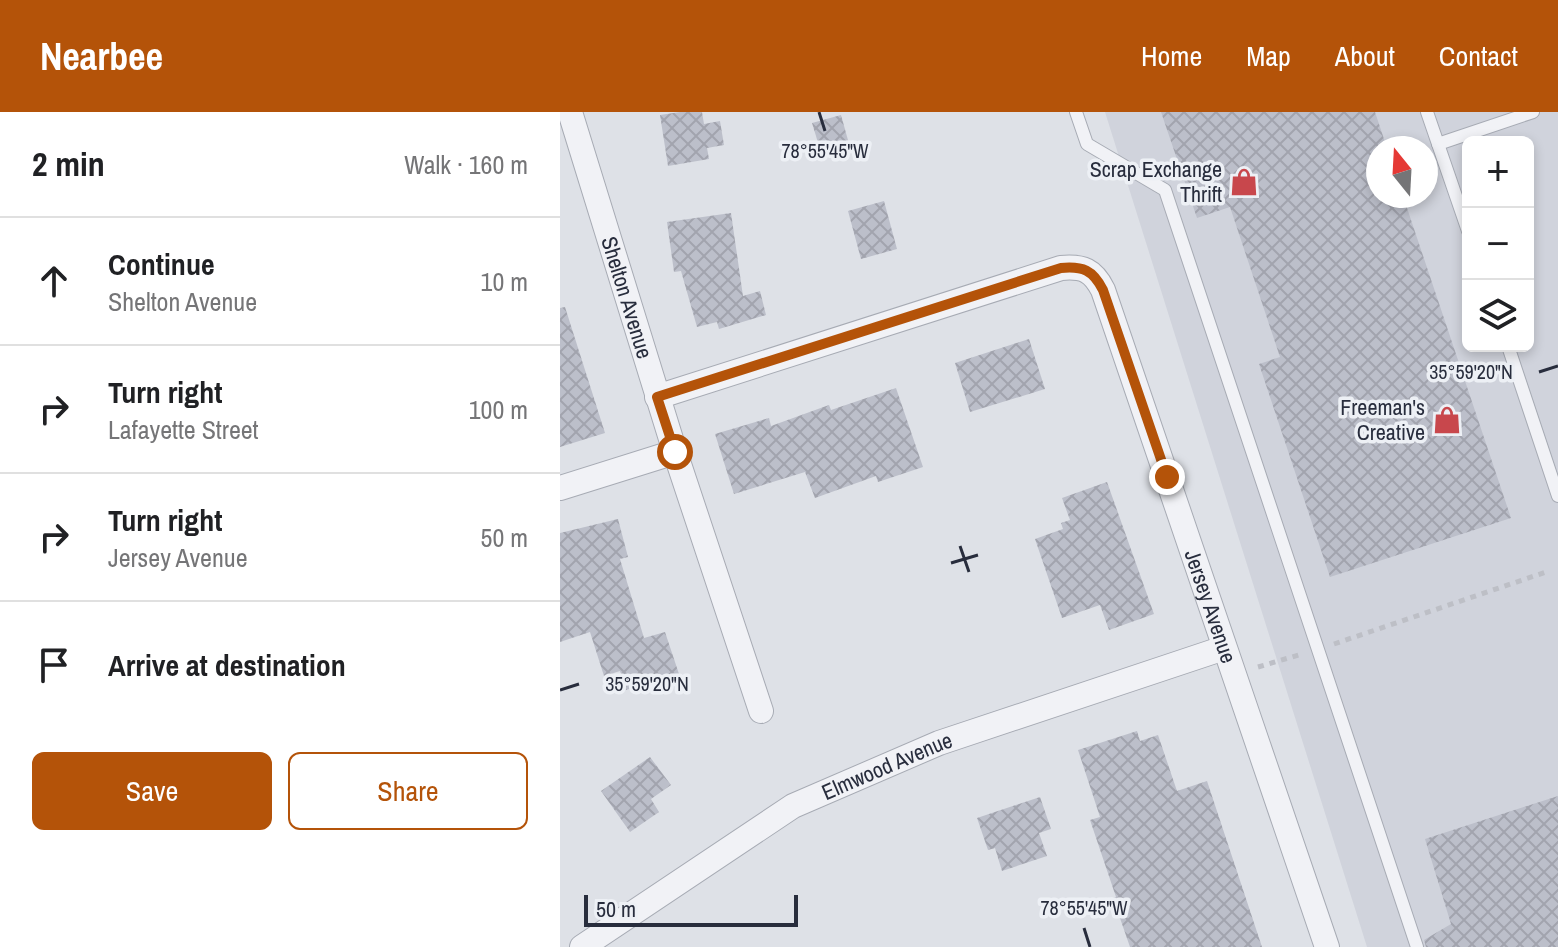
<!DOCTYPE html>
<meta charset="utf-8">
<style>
body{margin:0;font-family:"Archivo Narrow",sans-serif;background:#f2f2f2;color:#202124}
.controls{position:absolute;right:24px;top:24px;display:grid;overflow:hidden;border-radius:12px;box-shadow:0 4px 12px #0003}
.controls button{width:72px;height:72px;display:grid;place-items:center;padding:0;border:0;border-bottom:2px solid #e0e0e0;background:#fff;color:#202124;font:40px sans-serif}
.compass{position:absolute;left:806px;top:24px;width:72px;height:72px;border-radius:50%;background:#fff;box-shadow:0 4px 12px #0003;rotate:342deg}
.scale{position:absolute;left:24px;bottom:20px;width:214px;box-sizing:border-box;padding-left:8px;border:4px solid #282d3d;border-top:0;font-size:22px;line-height:28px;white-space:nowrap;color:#282d3d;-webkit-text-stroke:6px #edf0f5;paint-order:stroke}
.stop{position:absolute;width:24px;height:24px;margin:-18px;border:6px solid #b45309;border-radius:50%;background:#fff}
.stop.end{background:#b45309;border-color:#fff;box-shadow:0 2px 8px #0008}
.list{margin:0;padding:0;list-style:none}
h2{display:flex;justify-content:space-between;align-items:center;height:104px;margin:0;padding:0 32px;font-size:34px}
h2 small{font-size:26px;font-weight:400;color:#757577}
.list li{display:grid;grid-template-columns:52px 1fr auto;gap:24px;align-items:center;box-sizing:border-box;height:128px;padding:0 32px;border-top:2px solid #e0e0e0}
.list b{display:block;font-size:30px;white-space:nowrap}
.list p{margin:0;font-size:26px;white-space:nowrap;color:#757577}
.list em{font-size:26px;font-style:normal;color:#757577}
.actions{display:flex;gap:16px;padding:24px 32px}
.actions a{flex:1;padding:18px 0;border:2px solid #b45309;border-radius:12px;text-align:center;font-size:28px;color:#b45309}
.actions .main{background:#b45309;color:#fff}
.icon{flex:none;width:44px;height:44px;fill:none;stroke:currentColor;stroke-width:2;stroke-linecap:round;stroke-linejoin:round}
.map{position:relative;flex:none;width:998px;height:835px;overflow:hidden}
header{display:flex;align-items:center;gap:48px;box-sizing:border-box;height:112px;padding:0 40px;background:#b45309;color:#fff}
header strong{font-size:38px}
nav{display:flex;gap:44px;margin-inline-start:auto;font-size:28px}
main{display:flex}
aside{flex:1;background:#fff}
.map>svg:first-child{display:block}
.built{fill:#d0d3dc;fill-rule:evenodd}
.building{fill:url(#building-cross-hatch)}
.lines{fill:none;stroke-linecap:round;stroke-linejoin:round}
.service-casing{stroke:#a7abb4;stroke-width:14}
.minor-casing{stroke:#a7abb4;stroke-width:26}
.path{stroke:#bdbfc6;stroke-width:5;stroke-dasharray:6 6;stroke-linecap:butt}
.service{stroke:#f1f2f6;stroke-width:12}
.minor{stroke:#f1f2f6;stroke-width:24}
.route{stroke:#b45309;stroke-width:10}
.ticks{fill:none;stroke:#282d3d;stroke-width:3}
.labels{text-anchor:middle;stroke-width:7;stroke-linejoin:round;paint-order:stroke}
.poi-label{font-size:22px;fill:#282d3d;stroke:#edf0f5;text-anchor:end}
.street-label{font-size:22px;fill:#282d3d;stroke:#edf0f5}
.ticks-label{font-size:20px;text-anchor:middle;fill:#282d3d;stroke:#edf0f5;stroke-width:7;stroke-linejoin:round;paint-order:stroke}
</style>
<header>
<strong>Nearbee</strong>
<nav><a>Home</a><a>Map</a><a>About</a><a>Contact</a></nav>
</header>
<main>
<aside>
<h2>2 min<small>Walk · 160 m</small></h2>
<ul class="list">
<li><svg class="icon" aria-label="ahead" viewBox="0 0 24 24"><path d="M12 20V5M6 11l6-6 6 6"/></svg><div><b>Continue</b><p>Shelton Avenue</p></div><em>10 m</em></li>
<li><svg class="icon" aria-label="right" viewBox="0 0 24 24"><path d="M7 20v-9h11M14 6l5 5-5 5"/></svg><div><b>Turn right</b><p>Lafayette Street</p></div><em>100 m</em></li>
<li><svg class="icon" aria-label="right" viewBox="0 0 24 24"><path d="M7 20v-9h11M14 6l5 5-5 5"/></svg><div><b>Turn right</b><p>Jersey Avenue</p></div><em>50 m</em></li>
<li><svg class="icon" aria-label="arrive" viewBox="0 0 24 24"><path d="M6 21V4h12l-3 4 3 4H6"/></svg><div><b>Arrive at destination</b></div></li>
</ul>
<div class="actions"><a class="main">Save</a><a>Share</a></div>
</aside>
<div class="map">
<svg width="998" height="835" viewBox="0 0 998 835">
<defs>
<pattern id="building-cross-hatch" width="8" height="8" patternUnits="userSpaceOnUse" patternTransform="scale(2)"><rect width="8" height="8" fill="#bcbfca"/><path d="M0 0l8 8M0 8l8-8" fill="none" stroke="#a2a4ae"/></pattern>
</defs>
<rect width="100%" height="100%" fill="#dee1e7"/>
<path class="built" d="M545,0H998V835H807ZM908,30H968V234H908ZM818,36H866V84H818Z"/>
<g class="building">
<polygon points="120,0 142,0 144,12 160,9 164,33 147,36 149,47 108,54 100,3"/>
<polygon points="601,0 815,0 827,36 818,36 818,84 843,84 951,406 770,465 699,252 720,245 670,95 637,106"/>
<polygon points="281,3 291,39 263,47 252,11"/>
<polygon points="324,89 337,137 301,147 288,99"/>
<polygon points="171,101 183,184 200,179 206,203 159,217 157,210 137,215 121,159 114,160 107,110"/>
<polygon points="5,195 45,321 0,335 0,196"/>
<polygon points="469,227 485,277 410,300 395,251"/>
<polygon points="336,276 363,355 318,370 316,364 255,386 245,360 174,382 155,322 209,306 211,314 269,293 271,298"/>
<polygon points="547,370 594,502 549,518 540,493 502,506 475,427 503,417 501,411 510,408 502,386"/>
<polygon points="58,407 68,445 60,447 84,526 105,520 119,562 66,578 60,559 44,564 30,520 0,530 0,421"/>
<polygon points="577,619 580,629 598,623 617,679 647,669 702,835 570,835 553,786 556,785 530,708 540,705 518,638"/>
<polygon points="90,645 111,673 91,687 99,700 70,720 41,679"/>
<polygon points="998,684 998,835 866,835 864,828 891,812 865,727"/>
<polygon points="480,685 491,717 479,721 487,744 442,759 435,736 428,738 417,706"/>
</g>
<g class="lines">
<defs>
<g id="service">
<polyline points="516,0 527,32 605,78 857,835"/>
<polyline points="867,0 908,119"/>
<polyline points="878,32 973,0"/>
<polyline points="948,234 998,384"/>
</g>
<g id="minor">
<path id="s1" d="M10,0L115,340L201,599"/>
<path id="s2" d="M97,285L501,156C523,154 533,158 543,178L767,835"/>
<polyline points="0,376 115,340"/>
<path id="s3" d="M22,835L233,694L379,631L664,536"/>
</g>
</defs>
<use href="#service" class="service-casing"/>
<use href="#minor" class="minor-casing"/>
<g class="path">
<polyline points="774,532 989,459"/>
<polyline points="698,555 742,542"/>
</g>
<use href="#service" class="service"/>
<use href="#minor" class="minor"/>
</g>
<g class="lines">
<path class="route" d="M115,340L97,285L501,156C523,154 533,158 543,178L607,365"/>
</g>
<path class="ticks" d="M259,0L265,19M979,260L998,254M400,434L409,460M391,451L418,443M0,578L19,572M524,816L530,835"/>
<defs>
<symbol id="shop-bare" viewBox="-9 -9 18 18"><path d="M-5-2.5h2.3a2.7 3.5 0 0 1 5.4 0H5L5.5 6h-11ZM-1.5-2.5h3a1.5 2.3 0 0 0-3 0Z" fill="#c8474c" stroke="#edf0f5" stroke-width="2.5" paint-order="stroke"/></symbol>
</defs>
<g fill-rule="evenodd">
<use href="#shop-bare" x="664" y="50" width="40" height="40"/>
<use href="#shop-bare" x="867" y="288" width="40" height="40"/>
</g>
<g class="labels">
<g class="poi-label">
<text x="662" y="65">Scrap Exchange<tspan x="662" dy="25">Thrift</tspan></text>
<text x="865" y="303">Freeman's<tspan x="865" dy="25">Creative</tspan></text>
</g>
<g class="street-label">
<text dy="8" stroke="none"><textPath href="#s1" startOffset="194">Shelton Avenue</textPath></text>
<text dy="8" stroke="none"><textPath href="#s2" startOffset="810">Jersey Avenue</textPath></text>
<text dy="8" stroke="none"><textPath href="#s3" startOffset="356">Elmwood Avenue</textPath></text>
</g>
</g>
<g class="ticks-label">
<text x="265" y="46">78°55'45"W</text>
<text x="911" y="267">35°59'20"N</text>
<text x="87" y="579">35°59'20"N</text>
<text x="524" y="803">78°55'45"W</text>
</g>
</svg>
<div class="controls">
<button>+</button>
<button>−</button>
<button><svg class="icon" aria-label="layers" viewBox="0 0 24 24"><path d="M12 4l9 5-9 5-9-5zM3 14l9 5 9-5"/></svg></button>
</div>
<svg class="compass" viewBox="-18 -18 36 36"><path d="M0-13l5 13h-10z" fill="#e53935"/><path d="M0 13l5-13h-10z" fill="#757577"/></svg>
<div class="scale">50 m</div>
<div class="stop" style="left:115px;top:340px"></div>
<div class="stop end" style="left:607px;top:365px"></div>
</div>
</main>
